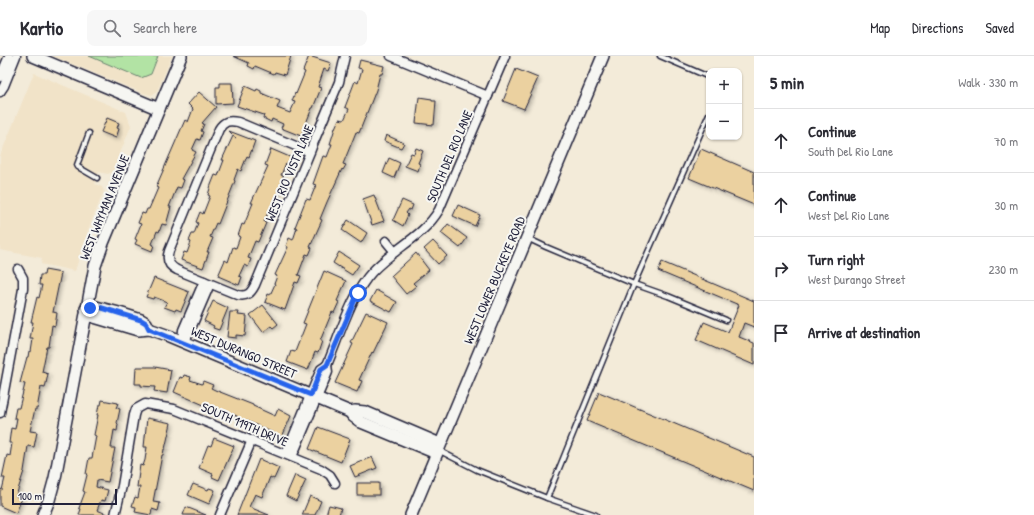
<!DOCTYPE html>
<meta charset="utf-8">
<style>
body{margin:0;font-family:"Patrick Hand",sans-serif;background:#f7f7f7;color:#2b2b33}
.controls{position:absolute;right:12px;top:12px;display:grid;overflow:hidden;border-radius:8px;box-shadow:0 1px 3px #0004}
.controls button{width:36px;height:36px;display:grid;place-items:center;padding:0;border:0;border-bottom:1px solid #e1e1e2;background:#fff;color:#2b2b33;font:20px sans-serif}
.scale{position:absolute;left:12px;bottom:10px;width:105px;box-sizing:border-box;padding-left:4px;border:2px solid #22223b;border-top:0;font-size:11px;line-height:14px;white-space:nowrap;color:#22223b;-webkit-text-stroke:3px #f6f6f2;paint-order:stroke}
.stop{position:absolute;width:12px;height:12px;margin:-9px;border:3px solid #2563eb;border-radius:50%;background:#fff}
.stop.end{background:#2563eb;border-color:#fff;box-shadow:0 1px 4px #0008}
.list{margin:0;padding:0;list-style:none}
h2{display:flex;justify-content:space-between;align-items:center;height:52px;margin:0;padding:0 16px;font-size:17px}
h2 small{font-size:13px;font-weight:400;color:#7c7c81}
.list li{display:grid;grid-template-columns:26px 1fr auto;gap:12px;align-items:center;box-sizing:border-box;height:64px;padding:0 16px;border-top:1px solid #e1e1e2}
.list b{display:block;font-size:15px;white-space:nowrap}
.list p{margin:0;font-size:13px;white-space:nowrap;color:#7c7c81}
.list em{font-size:13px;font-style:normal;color:#7c7c81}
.icon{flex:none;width:22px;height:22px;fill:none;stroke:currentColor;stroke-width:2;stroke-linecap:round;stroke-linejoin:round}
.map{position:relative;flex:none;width:754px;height:459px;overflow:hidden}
header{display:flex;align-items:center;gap:24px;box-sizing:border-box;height:56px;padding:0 20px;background:#fff;border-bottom:1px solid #e1e1e2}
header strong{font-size:19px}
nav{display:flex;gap:22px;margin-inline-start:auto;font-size:14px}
.search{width:280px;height:36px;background:#f7f7f7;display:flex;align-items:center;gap:10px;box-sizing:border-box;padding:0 14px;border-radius:8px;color:#7c7c81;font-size:15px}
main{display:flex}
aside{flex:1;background:#fff}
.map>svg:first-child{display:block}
.built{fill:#f1e3c8}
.green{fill:#b2e3a4;stroke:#6a8270}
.building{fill:#ebd1a0;stroke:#22223b;filter:url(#shadow)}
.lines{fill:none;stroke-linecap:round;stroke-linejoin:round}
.lane-casing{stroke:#22223b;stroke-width:7}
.street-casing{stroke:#22223b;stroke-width:11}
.secondary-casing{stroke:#22223b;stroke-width:14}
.lane{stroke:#f6f6f2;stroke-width:4}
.street{stroke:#f6f6f2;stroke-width:8}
.secondary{stroke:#f6f6f2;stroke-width:11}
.route{stroke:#2563eb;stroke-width:5}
.labels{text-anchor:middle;stroke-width:4;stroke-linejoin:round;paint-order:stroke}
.street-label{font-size:13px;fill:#22223b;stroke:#f6f6f2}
</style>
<header>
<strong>Kartio</strong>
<div class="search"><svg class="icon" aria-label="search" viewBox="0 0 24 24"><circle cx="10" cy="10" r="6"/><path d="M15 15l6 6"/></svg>Search here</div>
<nav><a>Map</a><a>Directions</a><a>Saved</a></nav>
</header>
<main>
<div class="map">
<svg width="754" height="459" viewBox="0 0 754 459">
<defs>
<filter id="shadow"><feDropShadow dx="2" dy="2" stdDeviation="2" flood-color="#0004"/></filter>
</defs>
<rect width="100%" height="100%" fill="#f3ebd9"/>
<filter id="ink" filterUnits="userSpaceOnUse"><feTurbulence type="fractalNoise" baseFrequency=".025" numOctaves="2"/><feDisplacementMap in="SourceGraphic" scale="8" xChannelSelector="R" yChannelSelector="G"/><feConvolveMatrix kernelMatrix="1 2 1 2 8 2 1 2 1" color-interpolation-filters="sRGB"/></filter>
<g filter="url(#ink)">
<g class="built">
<polygon points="53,0 172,0 158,33 154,38 151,39 143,37"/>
<polygon points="34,17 126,56 131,70 113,115 108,118 99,116 95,128 102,131 104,135 88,174 75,215 41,208 42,202 0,194 0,100"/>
</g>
<polygon class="green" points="89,0 158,0 151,18 141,22"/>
<g class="building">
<polygon points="233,0 291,0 285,19 275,16 274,18 255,10 254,13 248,10 249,7"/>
<polygon points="309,0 331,7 328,15 324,13 318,31 321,32 313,52 312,52 301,80 281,72 283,68 272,63 271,66 263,62 264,59 237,50 245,30 256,35 257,33 261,35 261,37 280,45 277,52 290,57 295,46 292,45 295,37 296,38 305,16 303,15"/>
<polygon points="360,4 384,10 382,18 380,18 376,34 359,77 356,76 352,86 343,108 346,109 343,114 342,113 327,146 320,163 322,164 310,191 312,192 309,199 306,198 298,219 301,220 298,227 295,226 285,254 265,246 268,238 270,239 275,228 274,228 277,220 275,219 288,191 286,190 289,182 293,184 297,172 295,171 306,143 310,144 316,129 313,128 323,100 327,101 332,88 330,88 335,72 339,63 344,64 349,53 345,51 355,25 358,27 362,13 358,12"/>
<polygon points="516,13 538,22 524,53 503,45"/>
<polygon points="220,27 232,27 233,47 216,48 216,31 220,31"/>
<polygon points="199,36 216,51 202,67 204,68 201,75 203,76 200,84 197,83 192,94 196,96 181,123 184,124 181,132 177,131 169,151 171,151 166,169 162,168 159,176 157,175 152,188 154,189 152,195 135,188 137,184 135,183 141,168 138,167 142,157 145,158 147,153 149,153 158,132 156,131 172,94 185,64 188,66 193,53 188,48"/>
<polygon points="419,41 432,43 432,45 436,45 434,69 416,67"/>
<polygon points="107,62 119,67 117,72 119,73 116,82 101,76"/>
<polygon points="229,75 255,85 249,101 247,100 241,115 238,113 234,124 235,125 218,168 216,167 210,181 213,182 207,196 209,196 203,212 181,204 184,196 187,197 191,186 189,185 192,178 194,178 198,167 196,166 200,156 203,158 210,140 208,139 211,129 215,119 218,120 224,104 222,104 226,95 233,80 236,82"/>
<polygon points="386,79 404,87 401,92 384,85"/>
<polygon points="416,92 423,95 418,107 420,108 418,115 405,110 411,97 414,98"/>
<polygon points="271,93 292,102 289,109 286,107 281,119 284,121 281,128 283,128 271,154 269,154 264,166 266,167 258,186 255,185 248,202 251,203 248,211 244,209 239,220 242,221 239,229 218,220 225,204 228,206 233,191 236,192 240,181 238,180 242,168 244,169 253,147 251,147 268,110 265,109"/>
<polygon points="701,93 754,116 754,149 689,122"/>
<polygon points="389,102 400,107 394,122 383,117"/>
<polygon points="374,139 384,165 372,169 363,143"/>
<polygon points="402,144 413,149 411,154 409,153 406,157 408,159 403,170 393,164"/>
<polygon points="458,149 480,159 475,170 453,160"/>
<polygon points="348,164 367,177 361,187 342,174"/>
<polygon points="448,168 467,182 460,192 441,177"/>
<polygon points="433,185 447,200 438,208 424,193"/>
<polygon points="339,196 359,209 352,219 333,207"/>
<polygon points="416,197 429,214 413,227 416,230 406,238 391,220"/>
<polygon points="662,206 754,245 754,271 744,267 739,281 754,287 754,309 696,284 704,266 728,276 739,249 658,215"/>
<polygon points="45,214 61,217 53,256 57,257 55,270 52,269 49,291 47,291 42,316 48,318 45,332 41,331 37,353 35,353 30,375 37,376 34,391 28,390 24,415 16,440 22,442 16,457 0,450 0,433 2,434 5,422 2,422 7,399 10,400 12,387 9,387 11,372 15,373 17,362 14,362 16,352 19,352 25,328 20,327 27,301 28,301 29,295 31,296 33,283 30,283 33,266 31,266 37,241 39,242 42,229 39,229 40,219 44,219"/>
<polygon points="324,215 346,225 337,245 339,246 334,257 332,256 320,285 322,285 318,297 315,296 308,314 287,306 291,295 295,296 306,268 303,267"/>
<polygon points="154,222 189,236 181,255 176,253 175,255 164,251 167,246 154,241 153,243 146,241"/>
<polygon points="376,234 397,246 391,256 370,245"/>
<polygon points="213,245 228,252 219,274 213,272 214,270 204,265"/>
<polygon points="263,249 278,268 273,272 271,270 263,276 250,259"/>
<polygon points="230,256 239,256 238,259 247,260 245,280 236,279 236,282 227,281"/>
<polygon points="366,256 388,266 373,297 372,296 359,324 362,325 357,336 335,327 353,288 351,287"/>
<polygon points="136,311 155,311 171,314 167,337 154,335 155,331 141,330 141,328 135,328"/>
<polygon points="184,319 191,321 190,324 202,328 203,325 213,329 211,332 215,334 253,349 253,350 275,360 278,353 291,360 282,381 247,365 237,362 237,360 221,354 220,356 174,336 180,321 183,322"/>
<polygon points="599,336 754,401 754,435 587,365"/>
<polygon points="102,344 118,347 116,352 120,353 117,367 118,368 117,375 114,374 111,392 115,392 108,426 97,424 96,431 108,434 105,445 101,444 97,454 109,459 79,459 81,453 79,452 85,436 83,435 87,419 86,418 89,402 92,402 96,380 94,379 98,359 97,359 99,349 101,349"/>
<polygon points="147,362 171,367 165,393 164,393 163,399 162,399 153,446 160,447 158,455 152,453 151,459 135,456 136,451 132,450 135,441 138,442 140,431 137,431 140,409 143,410 145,404 147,391 144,391"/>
<polygon points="318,371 350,383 341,406 309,393"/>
<polygon points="214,382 234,390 219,424 212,421 213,418 199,412 208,389 211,390"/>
<polygon points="372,401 377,412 355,421 350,410"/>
<polygon points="259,403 279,412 274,423 270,421 262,441 255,438 249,451 269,459 237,459"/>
<polygon points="295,419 306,424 296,445 286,440"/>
<rect x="357" y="427" width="22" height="12"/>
<polygon points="193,428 208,434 209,432 215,434 209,448 188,439"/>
<polygon points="310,440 321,445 315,459 302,459"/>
<polygon points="329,449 341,452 339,459 326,459"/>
<polygon points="186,451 206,459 183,459"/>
</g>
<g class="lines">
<defs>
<g id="lane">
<polyline points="660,0 709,21"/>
<polyline points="89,77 77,109 78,111 97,122"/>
<polyline points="527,182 546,191 634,228 709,58"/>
<polyline points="438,394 477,414 547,442 634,228 668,240 726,264"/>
<polyline points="547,442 596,459"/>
</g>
<g id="street">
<polyline points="391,0 488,40"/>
<polyline points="0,21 9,0"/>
<polyline points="0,36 4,30 16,0"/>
<path d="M310,96L238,66C229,64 224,65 219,73L169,195C166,204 169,210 177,214L238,239C247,241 251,237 255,229L310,96L313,88L339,26L345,0"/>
<polyline points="386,185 395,196"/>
<polyline points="182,286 183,274 204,225"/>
<polyline points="182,286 189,277 210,228"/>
<path d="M327,309C339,281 352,237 372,216C393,193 423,181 439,154L505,0"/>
<polyline points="0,357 23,233 23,222 18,213"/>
<polyline points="286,398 321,313 327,309"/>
<polyline points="292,401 328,316 327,309"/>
<polyline points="115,459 122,430 134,359 136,353 145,348 174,353 321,413 330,419 335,427"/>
<polyline points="220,459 252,384"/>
</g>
<g id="secondary">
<polyline points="33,0 159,53"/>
<polyline points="149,273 146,267 141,264 119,257 96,251 86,253 94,261 138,274 149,273 169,280 350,356 353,360 361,366 436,397"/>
<polyline points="350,356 355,355 365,356 440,388"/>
<polyline points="43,459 49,444 55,422 95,210 103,187 181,0"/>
<polyline points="411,459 603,0"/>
</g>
</defs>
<use href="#lane" class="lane-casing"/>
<use href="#street" class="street-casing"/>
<use href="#secondary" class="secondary-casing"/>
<use href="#lane" class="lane"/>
<use href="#street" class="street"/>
<use href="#secondary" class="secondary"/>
</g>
</g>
<g class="lines" filter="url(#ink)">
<polyline class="route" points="90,252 99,251 141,264 146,267 149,273 311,339 321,313 327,309 358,237"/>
</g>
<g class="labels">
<g class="street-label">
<text transform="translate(449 100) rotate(-67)" y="5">SOUTH DEL RIO LANE</text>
<text transform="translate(289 117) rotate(-67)" y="5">WEST RIO VISTA LANE</text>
<text transform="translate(104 151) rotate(-68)" y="5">WEST WHYMAN AVENUE</text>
<text transform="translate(494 224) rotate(-67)" y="5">WEST LOWER BUCKEYE ROAD</text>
<text transform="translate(244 296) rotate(23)" y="5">WEST DURANGO STREET</text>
<text transform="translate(245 368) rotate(23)" y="5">SOUTH 119TH DRIVE</text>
</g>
</g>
</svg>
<div class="controls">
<button>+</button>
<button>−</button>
</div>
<div class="scale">100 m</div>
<div class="stop" style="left:358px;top:237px"></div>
<div class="stop end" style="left:90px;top:252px"></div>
</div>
<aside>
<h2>5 min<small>Walk · 330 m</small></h2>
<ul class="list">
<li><svg class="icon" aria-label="ahead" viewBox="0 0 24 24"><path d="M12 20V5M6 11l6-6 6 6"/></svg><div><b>Continue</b><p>South Del Rio Lane</p></div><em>70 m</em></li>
<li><svg class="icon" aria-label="ahead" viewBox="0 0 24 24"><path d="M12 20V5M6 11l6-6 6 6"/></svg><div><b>Continue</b><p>West Del Rio Lane</p></div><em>30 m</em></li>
<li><svg class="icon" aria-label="right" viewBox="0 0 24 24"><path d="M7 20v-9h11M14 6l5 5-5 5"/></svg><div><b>Turn right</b><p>West Durango Street</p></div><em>230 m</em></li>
<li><svg class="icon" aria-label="arrive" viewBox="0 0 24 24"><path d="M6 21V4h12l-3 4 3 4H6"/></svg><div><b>Arrive at destination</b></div></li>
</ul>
</aside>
</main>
